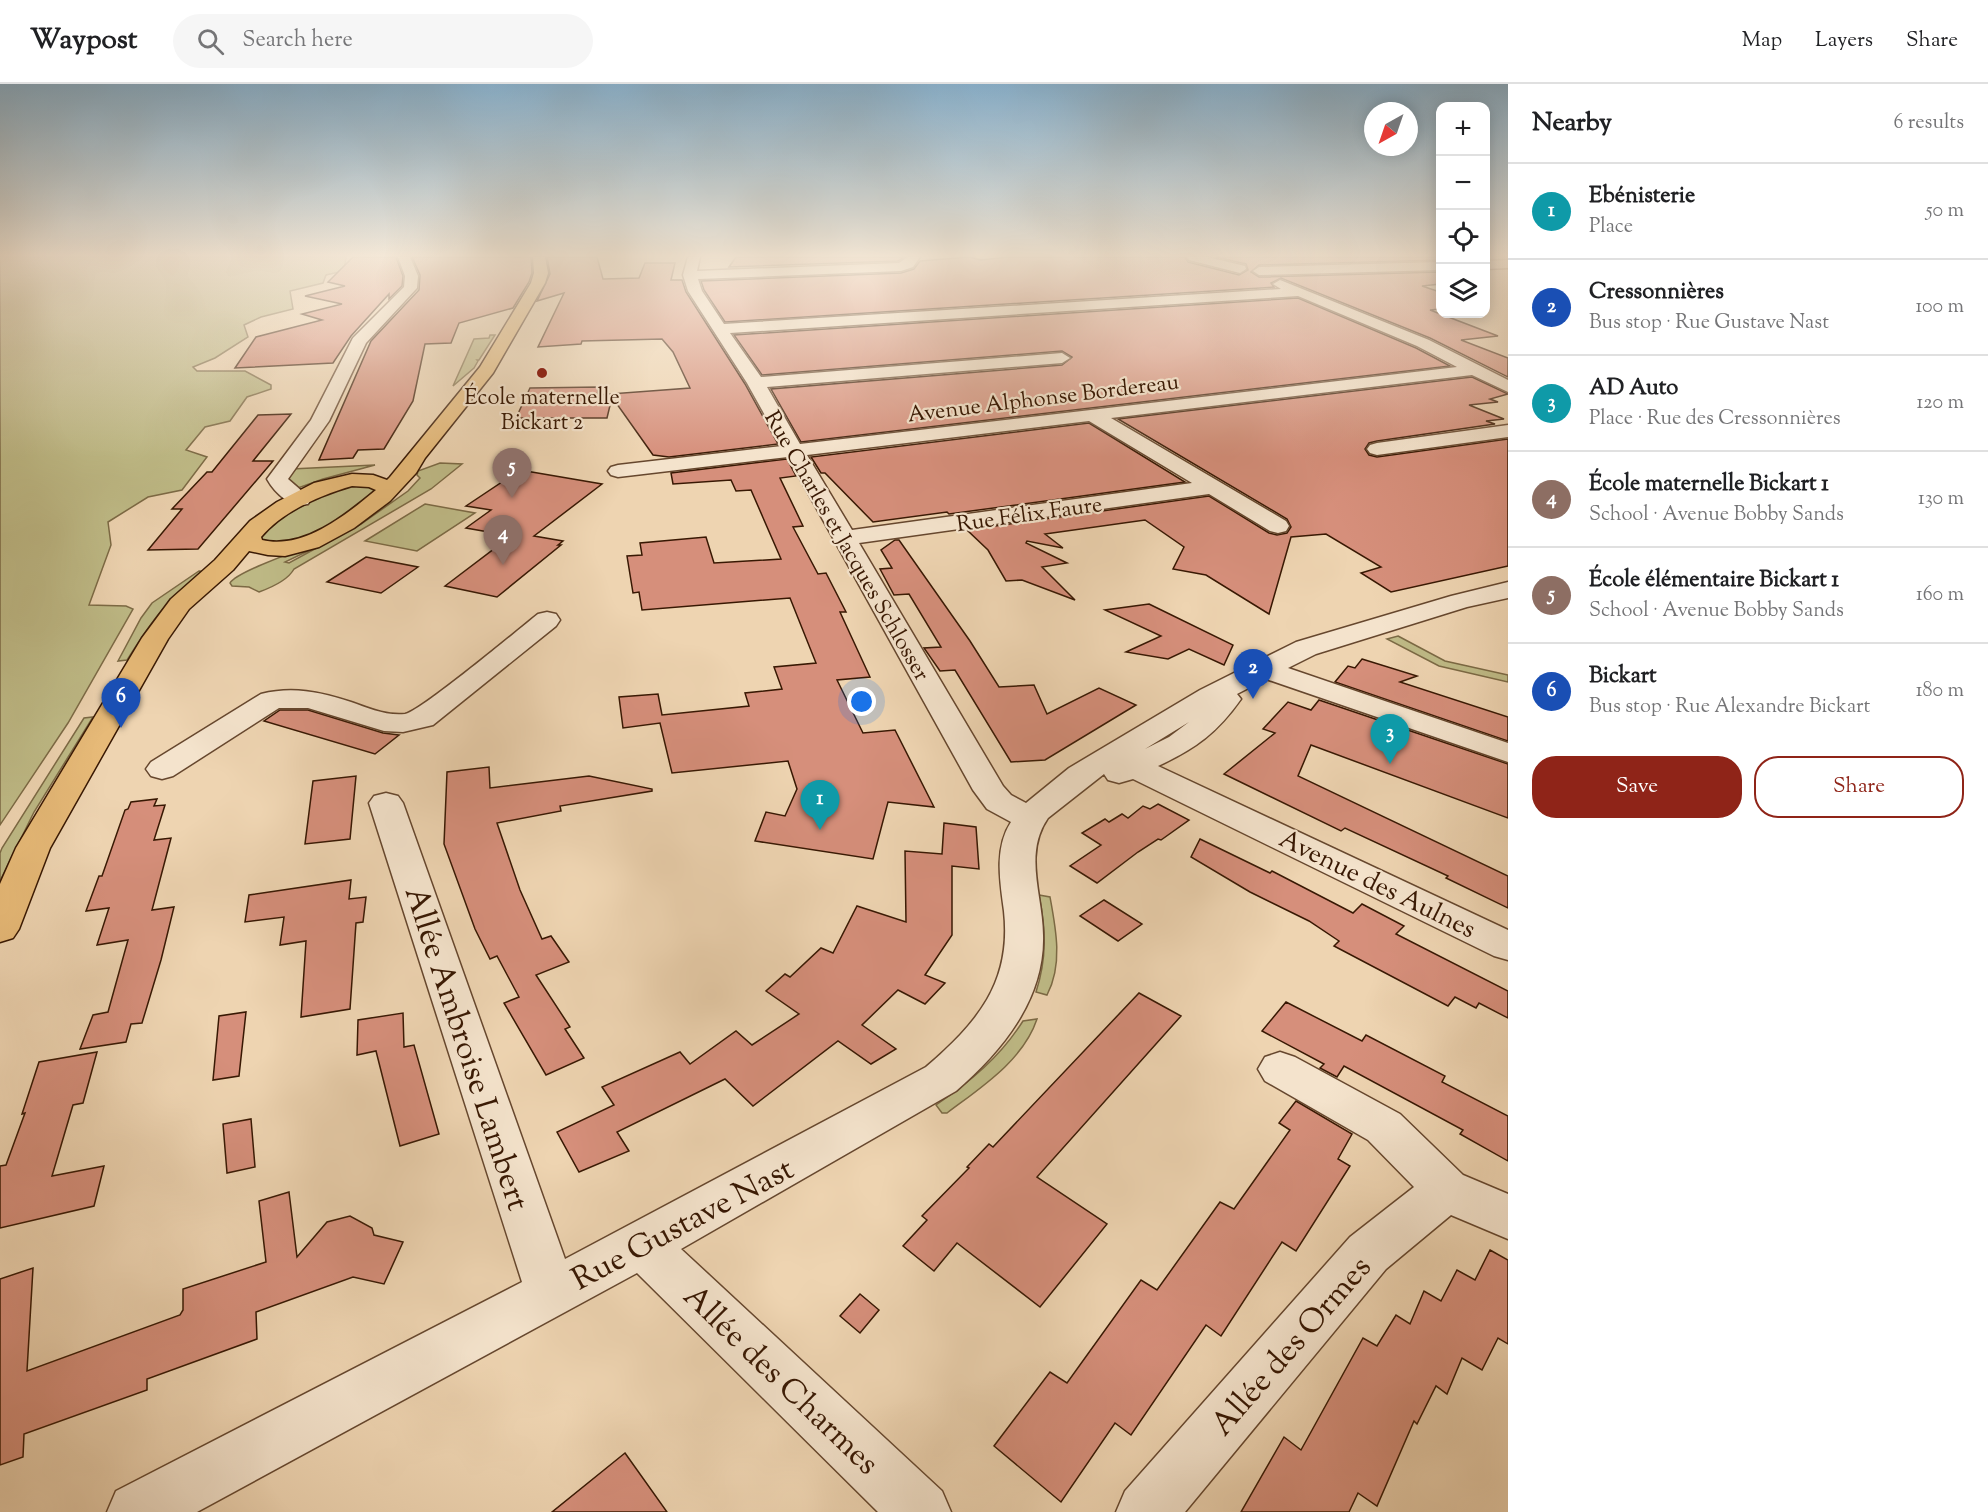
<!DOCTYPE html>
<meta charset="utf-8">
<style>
body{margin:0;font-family:"Sorts Mill Goudy",serif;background:#f6f6f6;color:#202124}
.controls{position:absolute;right:18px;top:18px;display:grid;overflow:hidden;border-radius:12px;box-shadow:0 3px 15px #0003}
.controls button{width:54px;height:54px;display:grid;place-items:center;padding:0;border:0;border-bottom:2px solid #e0e0e0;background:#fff;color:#202124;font:30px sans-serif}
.compass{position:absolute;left:1364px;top:18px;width:54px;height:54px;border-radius:50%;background:#fff;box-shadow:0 3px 15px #0003;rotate:220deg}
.you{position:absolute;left:862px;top:618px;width:21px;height:21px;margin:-15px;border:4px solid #fff;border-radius:50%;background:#1a73e8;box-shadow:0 0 0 9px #1a73e833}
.badge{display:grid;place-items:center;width:39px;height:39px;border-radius:50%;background:#8f2418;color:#fff;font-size:20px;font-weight:700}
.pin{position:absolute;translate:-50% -50px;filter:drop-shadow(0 2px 3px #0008)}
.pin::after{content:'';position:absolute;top:32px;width:21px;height:18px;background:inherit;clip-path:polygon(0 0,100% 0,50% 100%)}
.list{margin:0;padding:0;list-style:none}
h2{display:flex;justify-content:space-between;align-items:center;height:78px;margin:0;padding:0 24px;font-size:26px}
h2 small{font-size:20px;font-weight:400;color:#757577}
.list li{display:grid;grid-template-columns:39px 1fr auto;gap:18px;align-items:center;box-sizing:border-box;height:96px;padding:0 24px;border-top:2px solid #e0e0e0}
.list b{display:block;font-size:22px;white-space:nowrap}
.list p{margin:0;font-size:20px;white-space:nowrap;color:#757577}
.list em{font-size:20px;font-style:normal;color:#757577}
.actions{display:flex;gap:12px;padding:18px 24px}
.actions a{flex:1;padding:14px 0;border:2px solid #8f2418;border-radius:24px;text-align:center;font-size:21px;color:#8f2418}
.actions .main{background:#8f2418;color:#fff}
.icon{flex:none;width:33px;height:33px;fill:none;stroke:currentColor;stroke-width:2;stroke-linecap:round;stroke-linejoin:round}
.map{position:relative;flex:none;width:1508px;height:1428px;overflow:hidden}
header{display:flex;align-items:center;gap:36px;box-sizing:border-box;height:84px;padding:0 30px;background:#fff;border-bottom:2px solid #e0e0e0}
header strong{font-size:28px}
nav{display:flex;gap:33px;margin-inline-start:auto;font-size:21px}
.search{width:420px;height:54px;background:#f6f6f6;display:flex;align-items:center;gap:15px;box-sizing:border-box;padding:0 21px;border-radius:33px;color:#757577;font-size:22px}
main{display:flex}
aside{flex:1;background:#fff}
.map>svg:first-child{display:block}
.green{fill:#bfbb87;stroke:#7c6a45;stroke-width:1.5}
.building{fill:#d68f7b;stroke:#381803;stroke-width:1.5}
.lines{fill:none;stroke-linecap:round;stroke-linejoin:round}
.minor-casing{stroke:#66472e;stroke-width:3}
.major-casing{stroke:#381803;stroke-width:3}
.minor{fill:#f4e3cc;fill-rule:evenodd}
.major{fill:#e7ba78;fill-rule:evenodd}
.poi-dot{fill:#8f2418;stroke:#f4e3cc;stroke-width:2}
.labels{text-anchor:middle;stroke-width:4.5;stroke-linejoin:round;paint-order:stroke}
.far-poi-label{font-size:22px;fill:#381803;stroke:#f4e3cc}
.far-street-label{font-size:22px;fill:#381803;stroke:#f4e3cc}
.street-label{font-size:26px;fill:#381803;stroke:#f4e3cc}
.near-street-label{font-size:32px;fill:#381803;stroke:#f4e3cc}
</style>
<header>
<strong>Waypost</strong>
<div class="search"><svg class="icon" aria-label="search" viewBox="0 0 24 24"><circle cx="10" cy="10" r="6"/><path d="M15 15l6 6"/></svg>Search here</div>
<nav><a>Map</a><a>Layers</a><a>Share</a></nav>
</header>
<main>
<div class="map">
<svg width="1508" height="1428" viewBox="0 0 1508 1428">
<rect width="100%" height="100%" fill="#eed4b1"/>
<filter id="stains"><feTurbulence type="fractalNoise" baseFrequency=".00333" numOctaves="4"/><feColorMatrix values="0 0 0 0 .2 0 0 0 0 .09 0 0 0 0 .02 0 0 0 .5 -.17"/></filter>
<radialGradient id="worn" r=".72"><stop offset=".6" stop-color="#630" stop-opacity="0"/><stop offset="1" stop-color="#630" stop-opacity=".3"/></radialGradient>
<g class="green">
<polygon points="0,173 346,173 344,187 326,191 323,199 290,207 293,225 261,233 244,241 248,253 215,274 193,283 197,287 245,287 271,301 271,305 247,313 230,337 205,343 186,366 207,373 182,406 148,413 108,438 111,461 89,521 126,522 133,525 68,639 0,741"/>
<polygon points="490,251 495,251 479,276 477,276 478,277 474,284 453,302 474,255 489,254"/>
<path d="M440,379L462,380L431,405L294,485C288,496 270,504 259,508L249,503L232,502L230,499C236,488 297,467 312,461V465L285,478L289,479L361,440L408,407L420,394L417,391L418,387Z"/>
<polygon points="375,381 323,395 298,404 289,398 287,392 291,385"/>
<path d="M365,400L378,407L374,412C338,435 309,463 264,457L258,450L270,439L336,403Z"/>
<polygon points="425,420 475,429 417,467 365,457"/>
<path d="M199,487L210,488C165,516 155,532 127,576L118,577L141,534L152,519Z"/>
<polygon points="1398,552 1445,577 1508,591 1508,598 1439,582 1387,555"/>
<polygon points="93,633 34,728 0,797 0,769 2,764 84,634"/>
<path d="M1039,811L1050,813C1056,845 1063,881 1047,911L1036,908C1047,874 1046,845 1039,811Z"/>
<path d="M1037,935C1023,977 980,1004 947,1029H942L936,1021C971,997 1000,973 1023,937Z"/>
</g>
<g class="building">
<polygon points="353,173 396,173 403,192 402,202 389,215 389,210 351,252 333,279 235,284 256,253 322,236 302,230 342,220 305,212 345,202 328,198"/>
<polygon points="412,173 531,173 532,189 529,198 513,224 459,239 451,259 425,260 413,317 384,365 358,366 353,374 319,376 371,257 419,206 420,191"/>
<polygon points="547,173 597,173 603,195 639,194 645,179 675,179 671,196 682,196 686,208 745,300 778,360 669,373 653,371 612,313 607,334 516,334 530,304 599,303 597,311 690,304 673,268 662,255 582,257 581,260 538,263 564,209 537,217 550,190"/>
<polygon points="736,173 904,173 898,177 729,183"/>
<polygon points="969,173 981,176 1008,173 1185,173 1188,178 1239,191 1248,186 1246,180 1216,173 1440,173 1440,176 1259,181 1251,188 1259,193 1440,188 1440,200 1422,202 1440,208 1440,225 1430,226 1498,252 1461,256 1508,274 1508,293 1430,254 1281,194 1271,199 1274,203 725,238 704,206 701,197 901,189 914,185 920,177"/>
<polygon points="1298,214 1416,264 1450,282 801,358 771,305 1062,281 1072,273 1062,267 762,291 734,251"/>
<polygon points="1472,293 1508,310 1490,315 1498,318 1469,321 1504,335 1486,337 1495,340 1377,357 1369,359 1365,365 1369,371 1377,373 1508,355 1508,482 1391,508 1361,489 1381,483 1326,450 1291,453 1269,530 1206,491 1173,485 1184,463 1145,436 1045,450 1063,464 1027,457 1026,459 1067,479 1042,483 1075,516 1022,496 1006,497 988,466 967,446 1209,412 1269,449 1277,451 1287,449 1291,443 1287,435 1118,335"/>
<polygon points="291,330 253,377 273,377 198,465 148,466 182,425 172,425 207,388 212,388 258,331"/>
<polygon points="1089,339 1185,398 949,430 947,428 873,438 825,389 821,389 811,373"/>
<polygon points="787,375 796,392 780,394 803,442 793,443 818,490 826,489 846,528 840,528 870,593 837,596 863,649 895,646 934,723 888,718 873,775 755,757 766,728 785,732 797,705 788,677 672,689 660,639 623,644 619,613 658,610 662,631 749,622 745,609 782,605 774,583 816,579 790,514 642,526 639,508 633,509 627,472 642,471 640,459 706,453 714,479 781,475 751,406 736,407 731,396 673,400 671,389"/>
<polygon points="520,386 602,400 534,452 563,457 558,461 561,461 497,513 445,502 511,452 466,444 491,426 466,422"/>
<polygon points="895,456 899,456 970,557 999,603 1034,601 1047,630 1099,604 1136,621 1045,676 1011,678 955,586 940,587 924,564 941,563 909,510 894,511 880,485 892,484 881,466"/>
<polygon points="366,473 418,483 381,509 327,498"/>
<polygon points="1149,520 1233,561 1224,581 1189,565 1168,575 1126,568 1161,552 1105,526"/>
<polygon points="1362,575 1417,592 1400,598 1508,633 1508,657 1335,598 1348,582 1355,584"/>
<polygon points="1319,616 1508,680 1508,734 1311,661 1298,692 1508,792 1508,824 1446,794 1448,792 1345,744 1341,747 1224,690 1275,649 1263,645 1288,618 1311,626"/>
<polygon points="280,626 308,626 383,649 399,651 375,670 264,637"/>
<polygon points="489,683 490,704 589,692 652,705 652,707 560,722 561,727 497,739 520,806 542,855 551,852 569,878 536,891 570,943 565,945 584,974 546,991 504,919 519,913 497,872 490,875 475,845 444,760 447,688"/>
<polygon points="356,692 350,755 305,760 313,697"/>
<polygon points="157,715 154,722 165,721 154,756 171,754 152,826 174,823 161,876 142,939 131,940 126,958 80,965 93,931 108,928 128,856 97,861 109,824 86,827 99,792 102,792 125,726 128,725 131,718"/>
<polygon points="1158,720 1189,736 1161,756 1158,755 1138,768 1097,799 1070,782 1101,761 1082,749 1105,735 1109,738 1122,730 1128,734 1143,722 1150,725"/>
<polygon points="944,739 976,743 979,785 952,782 952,851 925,891 945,899 925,920 898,906 862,941 896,965 871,980 838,957 753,1022 725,995 617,1048 629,1067 579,1088 557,1048 614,1021 602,1003 680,968 690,980 736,947 752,961 799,930 766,907 785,890 790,893 821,864 833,869 857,822 906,838 905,767 942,770"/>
<polygon points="1200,755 1270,789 1272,787 1353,829 1362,820 1404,842 1396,850 1508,907 1508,934 1479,919 1476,924 1455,913 1448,922 1334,862 1339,857 1309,837 1250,808 1191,773"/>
<polygon points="351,796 349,815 366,813 363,838 356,839 350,925 301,933 306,857 280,861 284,833 245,838 249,811"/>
<polygon points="1104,816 1142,840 1118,857 1080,832"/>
<polygon points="1139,909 1181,932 1037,1093 1107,1140 1040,1223 957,1159 934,1187 903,1162 927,1136 922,1132 969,1084 967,1083 989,1060 993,1063"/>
<polygon points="1286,918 1362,957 1366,951 1445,992 1442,998 1508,1032 1508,1077 1460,1050 1463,1046 1344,982 1337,993 1320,984 1324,980 1262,947"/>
<polygon points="246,928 239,992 213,996 219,932"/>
<polygon points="403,929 404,963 414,961 439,1050 400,1062 376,967 357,971 358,936"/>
<polygon points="97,968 83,1019 73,1021 52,1092 104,1082 94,1122 0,1144 0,1082 6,1081 25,1029 22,1030 39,978"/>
<polygon points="1296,1017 1352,1050 1338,1075 1350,1082 1296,1167 1282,1158 1221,1252 1206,1241 1131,1351 1115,1339 1061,1418 994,1362 1050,1288 1067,1299 1141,1196 1157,1206 1220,1118 1234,1125 1290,1046 1279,1039"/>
<polygon points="251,1035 255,1083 227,1089 223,1040"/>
<polygon points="289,1108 297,1173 327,1138 350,1132 372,1144 374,1151 403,1158 384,1200 353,1193 256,1228 257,1255 147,1295 147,1306 24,1350 23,1373 0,1381 0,1195 33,1184 27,1287 180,1231 183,1226 183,1205 266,1178 259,1117"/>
<polygon points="1490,1166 1508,1176 1508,1260 1498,1254 1482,1286 1462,1274 1447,1310 1436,1302 1417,1340 1414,1337 1377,1422 1358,1409 1349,1428 1241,1428 1284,1353 1301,1366 1363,1254 1377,1262 1396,1231 1410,1240 1424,1207 1441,1217 1457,1186 1475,1196"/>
<polygon points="860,1210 879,1226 860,1249 840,1232"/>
<polygon points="625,1369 667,1428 552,1428"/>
</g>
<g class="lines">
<defs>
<g id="minor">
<path d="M398,173H410L418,192L417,204L366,259L329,337L288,395L311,415L308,420C290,424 275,409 267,395L311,336L353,254L404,203L405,192Z"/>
<path d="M688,173H700L697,187L899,179L908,173H920L913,183L901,187L698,195L702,207L724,240L1281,205L1273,200L1280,196L1429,256L1508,296V308L1472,291L1111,334L1286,437L1289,442L1286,447L1278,449L1270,447L1209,410L859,459L1003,702L1011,711L1026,719L1069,684L1200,606L1296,558L1451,512L1508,498V514L1467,523L1316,570L1288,584L1508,659V678L1266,595L1237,610L1241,615C1217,649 1195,665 1158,682L1508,846V876L1494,872L1133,695L1119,699L1108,696L1104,690L1048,734C1023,770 1043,812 1043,851C1045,915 1002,967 956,1007L681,1165L942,1407L951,1428H878L637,1189L197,1428H107L116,1407L522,1198L369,719L374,712L386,709L398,712L403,719L565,1175L926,983C977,939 1012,899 1004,827C1000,798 994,764 1011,738L987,725L973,706L788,373L618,393L611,391L608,387L611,383L618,381L782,362L747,299L688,207L683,191ZM1298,212L1417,262L1457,283L800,360L767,303L1062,279L1070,274L1062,269L761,293L730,249ZM1089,337L1192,399L852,446L807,371ZM1189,638L1169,653L1145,665Z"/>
<polygon points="1187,173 1207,173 1245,182 1246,185 1240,189 1189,176"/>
<polygon points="1508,176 1508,184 1486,185 1486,177"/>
<polygon points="1440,178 1440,186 1259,191 1253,187 1259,183"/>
<polygon points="1508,341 1508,353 1377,371 1370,369 1367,365 1370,361 1377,359"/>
<path d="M547,528L556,530L560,536L556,542L433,641L403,648L384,647L308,624H279L173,692L162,695L151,692L146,685L151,678L261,610C293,602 320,608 351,618C368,624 386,632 405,630C420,628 518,546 538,530Z"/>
<polygon points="1280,968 1295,973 1400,1030 1463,1091 1508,1110 1508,1155 1451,1131 1386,1185 1185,1428 1116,1428 1125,1407 1350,1153 1414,1103 1368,1056 1265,997 1258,985 1265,973"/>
</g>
<path id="major" d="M533,173H545L548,189L545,199L493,289L425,374L416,389L390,417L354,444L319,463L285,472L268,471L249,467L233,486L189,525L168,555L50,764L19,845L13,854L0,858V800L16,764L142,554L171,515L215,476L250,437L277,418L314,399L352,390L373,391L387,396L390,393L480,283L531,199L534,189ZM352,402L369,403L376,406C346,431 303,466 262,456L261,453C283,427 321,411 352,402Z"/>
</defs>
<use href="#minor" class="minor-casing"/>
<use href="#major" class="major-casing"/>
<use href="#minor" class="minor"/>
<use href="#major" class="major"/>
</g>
<linearGradient id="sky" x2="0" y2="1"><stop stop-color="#89b5d4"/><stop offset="0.46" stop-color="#f7ecdc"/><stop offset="1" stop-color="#f7ecdc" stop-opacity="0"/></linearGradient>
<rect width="1508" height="373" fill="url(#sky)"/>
<circle class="poi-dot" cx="542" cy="289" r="6"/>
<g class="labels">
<g class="far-poi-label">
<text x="542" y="320">École maternelle<tspan x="542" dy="25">Bickart 2</tspan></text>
</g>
<g class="far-street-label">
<text transform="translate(1043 313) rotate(-7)" y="8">Avenue Alphonse Bordereau</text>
<text transform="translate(1029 429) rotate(-8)" y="8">Rue Félix Faure</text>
<text transform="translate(848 461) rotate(60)" y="8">Rue Charles et Jacques Schlosser</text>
</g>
<g class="street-label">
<text transform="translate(1378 799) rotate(26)" y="9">Avenue des Aulnes</text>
</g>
<g class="near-street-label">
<text transform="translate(468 964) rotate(72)" y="11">Allée Ambroise Lambert</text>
<text transform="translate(682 1139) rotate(-28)" y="11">Rue Gustave Nast</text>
<text transform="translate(1290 1261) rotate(-49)" y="11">Allée des Ormes</text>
<text transform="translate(782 1295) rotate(44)" y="11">Allée des Charmes</text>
</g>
</g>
<rect width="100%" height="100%" filter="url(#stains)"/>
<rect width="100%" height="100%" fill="url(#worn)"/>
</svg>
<div class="controls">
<button>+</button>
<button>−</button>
<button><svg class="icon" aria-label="locate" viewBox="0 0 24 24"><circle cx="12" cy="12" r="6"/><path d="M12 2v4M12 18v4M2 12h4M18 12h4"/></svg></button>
<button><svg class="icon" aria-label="layers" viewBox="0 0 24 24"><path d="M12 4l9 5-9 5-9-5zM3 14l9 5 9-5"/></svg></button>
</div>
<svg class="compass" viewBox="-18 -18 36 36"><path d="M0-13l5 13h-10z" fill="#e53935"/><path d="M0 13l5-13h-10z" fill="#757577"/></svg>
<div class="you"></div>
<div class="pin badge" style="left:820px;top:746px;background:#0f9aa8">1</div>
<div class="pin badge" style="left:1253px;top:615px;background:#1a4fb4">2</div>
<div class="pin badge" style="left:1390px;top:680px;background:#0f9aa8">3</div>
<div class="pin badge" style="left:503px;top:481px;background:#8d6e63">4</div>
<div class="pin badge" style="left:512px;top:414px;background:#8d6e63">5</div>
<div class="pin badge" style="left:121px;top:644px;background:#1a4fb4">6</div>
</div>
<aside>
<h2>Nearby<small>6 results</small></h2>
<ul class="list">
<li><span class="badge" style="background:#0f9aa8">1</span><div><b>Ebénisterie</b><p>Place</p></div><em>50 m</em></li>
<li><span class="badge" style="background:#1a4fb4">2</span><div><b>Cressonnières</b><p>Bus stop · Rue Gustave Nast</p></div><em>100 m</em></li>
<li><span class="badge" style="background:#0f9aa8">3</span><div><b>AD Auto</b><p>Place · Rue des Cressonnières</p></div><em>120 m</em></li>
<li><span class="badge" style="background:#8d6e63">4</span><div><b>École maternelle Bickart 1</b><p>School · Avenue Bobby Sands</p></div><em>130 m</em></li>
<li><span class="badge" style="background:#8d6e63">5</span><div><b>École élémentaire Bickart 1</b><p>School · Avenue Bobby Sands</p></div><em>160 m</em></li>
<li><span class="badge" style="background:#1a4fb4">6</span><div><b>Bickart</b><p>Bus stop · Rue Alexandre Bickart</p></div><em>180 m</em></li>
</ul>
<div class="actions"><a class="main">Save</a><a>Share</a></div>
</aside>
</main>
